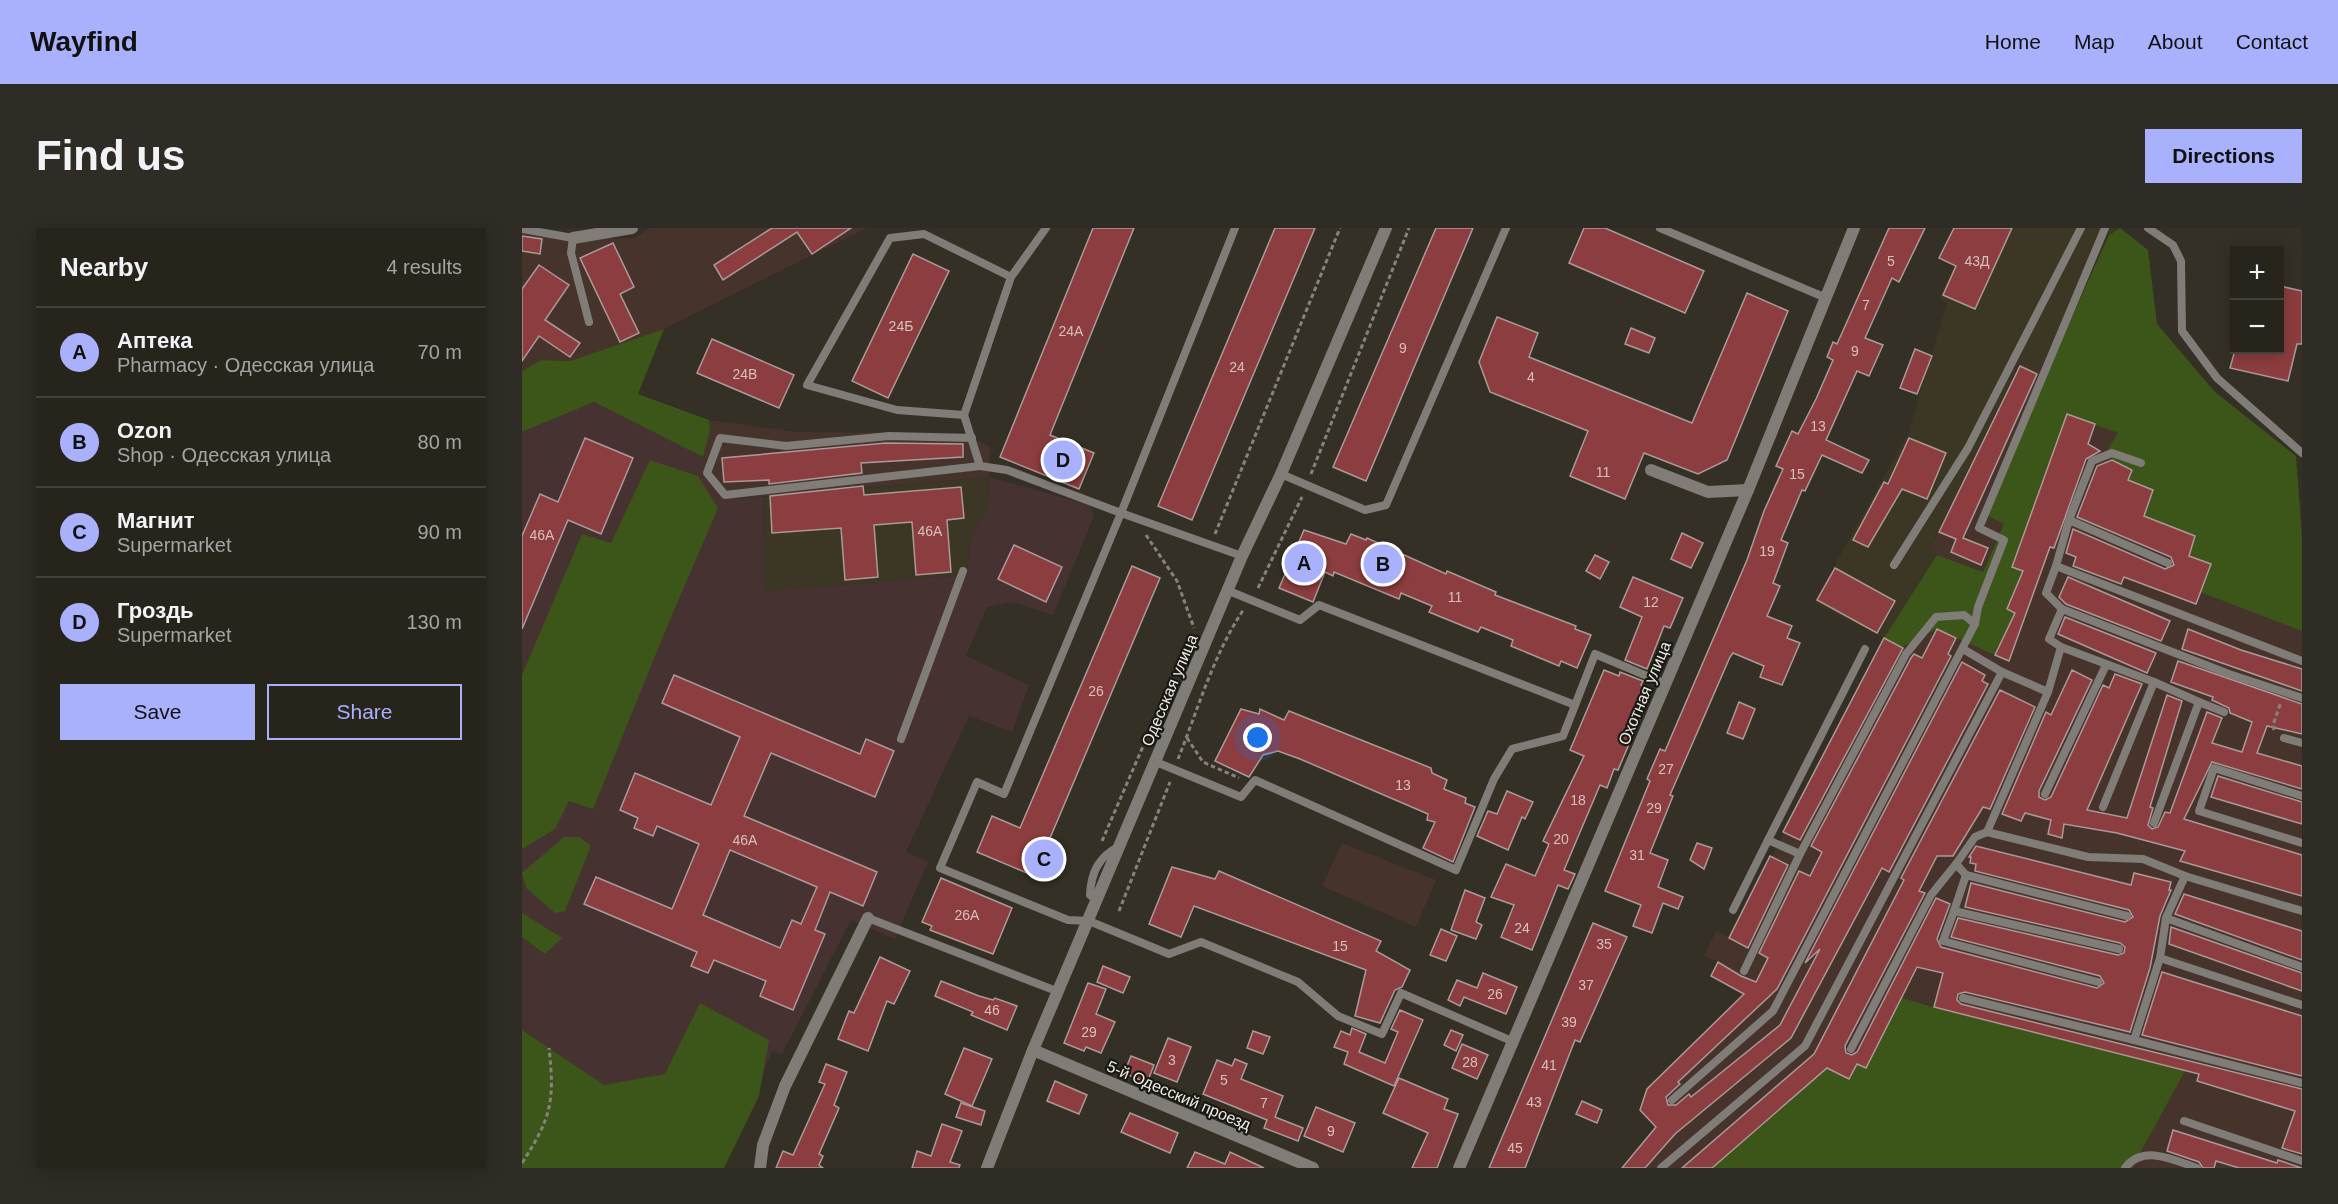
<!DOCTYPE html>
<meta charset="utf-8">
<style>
body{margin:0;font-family:Helvetica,sans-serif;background:#2f2c25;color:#f1f3f6}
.controls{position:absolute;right:18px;top:18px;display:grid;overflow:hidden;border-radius:0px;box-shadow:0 3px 15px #0003}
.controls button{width:54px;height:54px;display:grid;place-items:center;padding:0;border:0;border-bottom:2px solid #43413b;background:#27241c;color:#f1f3f6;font:30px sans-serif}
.you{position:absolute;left:736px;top:510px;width:21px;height:21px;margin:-15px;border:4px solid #fff;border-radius:50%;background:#1a73e8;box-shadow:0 0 0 9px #1a73e833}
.badge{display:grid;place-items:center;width:39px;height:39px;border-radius:50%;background:#a9b0fc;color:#111;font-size:20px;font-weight:700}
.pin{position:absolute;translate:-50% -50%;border:3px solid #fff;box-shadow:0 2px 6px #0006}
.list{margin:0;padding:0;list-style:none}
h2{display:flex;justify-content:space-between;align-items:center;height:78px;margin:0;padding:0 24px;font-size:26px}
h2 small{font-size:20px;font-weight:400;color:#a4a4a3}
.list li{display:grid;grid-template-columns:39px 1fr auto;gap:18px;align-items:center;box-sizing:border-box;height:90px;padding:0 24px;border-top:2px solid #43413b}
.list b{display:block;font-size:22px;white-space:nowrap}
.list p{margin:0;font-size:20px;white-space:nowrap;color:#a4a4a3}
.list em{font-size:20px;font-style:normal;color:#a4a4a3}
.actions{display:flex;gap:12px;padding:18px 24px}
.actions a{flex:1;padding:14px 0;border:2px solid #a9b0fc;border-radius:0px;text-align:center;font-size:21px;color:#a9b0fc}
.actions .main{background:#a9b0fc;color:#111}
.map{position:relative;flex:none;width:1780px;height:940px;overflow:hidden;border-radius:0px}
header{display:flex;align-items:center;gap:36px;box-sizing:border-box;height:84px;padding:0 30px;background:#a9b0fc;color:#111}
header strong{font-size:28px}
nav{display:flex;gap:33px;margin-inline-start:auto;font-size:21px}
.intro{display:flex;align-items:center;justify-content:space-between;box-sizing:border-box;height:144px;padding:0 36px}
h1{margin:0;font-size:42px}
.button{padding:15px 27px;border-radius:0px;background:#a9b0fc;color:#111;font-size:21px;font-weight:700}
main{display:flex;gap:36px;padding:0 36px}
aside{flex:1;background:#27241c;border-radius:0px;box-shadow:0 3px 15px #0003}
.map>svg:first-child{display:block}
.built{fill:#3c3624}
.industrial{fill:#46332c}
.medical{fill:#473232}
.green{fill:#3c5518}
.building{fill:#8c3d3f;stroke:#ab9a99;stroke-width:1.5;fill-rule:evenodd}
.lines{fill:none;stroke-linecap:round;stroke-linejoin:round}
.path{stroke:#87837a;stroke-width:3;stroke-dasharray:4.5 3;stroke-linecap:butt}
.service{stroke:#807c77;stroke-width:8}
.minor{stroke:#807c77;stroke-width:12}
.labels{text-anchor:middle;stroke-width:4.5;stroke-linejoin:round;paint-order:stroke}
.number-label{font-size:14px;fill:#d6c0bc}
.street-label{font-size:16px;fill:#efece5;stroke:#1a1813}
</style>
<header>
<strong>Wayfind</strong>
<nav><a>Home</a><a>Map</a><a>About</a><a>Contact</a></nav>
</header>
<div class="intro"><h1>Find us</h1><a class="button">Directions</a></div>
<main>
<aside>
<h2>Nearby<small>4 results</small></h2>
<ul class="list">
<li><span class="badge">A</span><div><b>Аптека</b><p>Pharmacy · Одесская улица</p></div><em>70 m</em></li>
<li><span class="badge">B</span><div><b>Ozon</b><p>Shop · Одесская улица</p></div><em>80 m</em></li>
<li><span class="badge">C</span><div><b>Магнит</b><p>Supermarket</p></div><em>90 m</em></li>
<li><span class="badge">D</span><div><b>Гроздь</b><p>Supermarket</p></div><em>130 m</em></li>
</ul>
<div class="actions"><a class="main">Save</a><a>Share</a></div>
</aside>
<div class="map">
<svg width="1780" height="940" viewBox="0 0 1780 940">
<rect width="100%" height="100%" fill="#343025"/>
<g class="built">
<polygon points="1449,0 1598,0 1586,7 1524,146 1498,134 1408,320 1415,327 1362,410 1292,374 1386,206 1425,75 1417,71"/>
<polygon points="467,249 466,276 449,309 445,347 243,363 241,269"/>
</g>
<g class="industrial">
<polygon points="0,0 94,11 113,10 128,0 345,0 142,101 48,133 19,132 0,143"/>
<polygon points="1499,134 1524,146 1466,288 1482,296 1461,344 1415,327 1408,321"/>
<polygon points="1545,186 1597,205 1610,242 1606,252 1631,262 1673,308 1689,336 1679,364 1780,403 1780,940 1610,940 1663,842 1380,770 1344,840 1190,940 1100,940 1134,899 1118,882 1125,861 1222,766 1189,748 1196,734 1182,728 1194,703 1208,710 1362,410 1380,419 1415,401 1434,410 1501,343 1490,339"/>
<polygon points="187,192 275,204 443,205 468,219 467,249 210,271 181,229 188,203"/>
<polygon points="820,615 914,652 894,699 800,658"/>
</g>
<polygon class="medical" points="72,174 181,229 210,271 241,269 243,363 445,347 449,309 466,276 467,249 567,277 572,288 531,387 490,374 465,379 444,428 507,457 490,504 447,488 384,624 406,634 373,711 329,692 260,826 250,824 199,940 0,940 0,204"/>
<g class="green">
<polygon points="1598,0 1626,22 1635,96 1693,164 1774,228 1780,308 1780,403 1678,364 1667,328 1673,308 1622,288 1631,262 1606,252 1609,242 1583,226 1596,205 1545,187 1490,339 1501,343 1493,385 1473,427 1415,401 1380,419 1362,410 1415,327 1461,344 1482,296 1466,288 1524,146 1587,7"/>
<polygon points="142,101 116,166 187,192 188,203 181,229 72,174 0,204 0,143 19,132 48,133"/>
<polygon points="128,232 176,248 196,280 144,401 71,581 47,573 33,601 0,621 0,447 60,306 89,315"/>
<polygon points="42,609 57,609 69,618 43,683 33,685 4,660 0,645"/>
<polygon points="0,685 40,710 23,726 0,709"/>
<polygon points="1380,770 1412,779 1663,843 1610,940 1190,940 1305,840 1327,851 1335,836 1344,840"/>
<polygon points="178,775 247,812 237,868 202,940 0,940 0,802 82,857 143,846"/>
</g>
<g class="building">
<polygon points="250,0 329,0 290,26 275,4 201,52 192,37"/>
<polygon points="571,0 612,0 528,207 572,225 557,261 478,229"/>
<polygon points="753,0 793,0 670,292 636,278"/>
<polygon points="914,0 951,0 844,253 811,239"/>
<polygon points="1062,0 1083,0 1182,43 1163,85 1047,35"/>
<polygon points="1367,0 1403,0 1377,54 1370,50 1343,110 1361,117 1347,148 1335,143 1304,212 1347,232 1340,245 1300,227 1283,263 1280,262 1259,312 1266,315 1251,355 1258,358 1245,388 1270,398 1265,410 1278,415 1260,457 1238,449 1242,438 1211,425 1208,429 1148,567 1151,568 1128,625 1146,632 1136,659 1161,669 1156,681 1141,675 1130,705 1111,698 1119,677 1083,663 1128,553 1125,551 1138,521 1143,523 1225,332 1242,283 1261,241 1254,238 1270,203 1276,206 1294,171 1311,132 1305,129 1311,114 1315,116"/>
<polygon points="1432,0 1490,0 1453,81 1421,67 1434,38 1417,30"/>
<polygon points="0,8 20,11 18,26 0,23"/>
<polygon points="91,15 112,59 98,66 117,105 98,114 58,30"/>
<polygon points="391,26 427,43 366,170 330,153"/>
<polygon points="17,37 47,57 23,92 58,115 48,129 17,108 0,133 0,61"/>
<polygon points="1758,58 1780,63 1780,116 1775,116 1766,153 1708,140 1713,122 1758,122"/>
<polygon points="1225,65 1266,83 1205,232 1176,246 1122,225 1103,271 1048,248 1066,203 968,164 957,134 975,89 1016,105 1007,129 1170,195"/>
<polygon points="1109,100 1133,110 1127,125 1103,116"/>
<polygon points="190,111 272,147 257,180 175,145"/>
<polygon points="1393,121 1410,128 1395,166 1378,160"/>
<polygon points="1498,138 1515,146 1441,310 1466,320 1459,337 1429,324 1434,311 1417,304"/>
<polygon points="1545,186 1573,196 1566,216 1578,223 1564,231 1532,320 1528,319 1487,433 1473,427 1493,385 1485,381 1501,343 1490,339"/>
<polygon points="63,210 111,230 79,306 46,292 0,401 0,308 18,266 36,274"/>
<polygon points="1387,210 1424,225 1405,271 1380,261 1346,319 1331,312 1362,254 1366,256"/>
<polygon points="364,215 441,216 441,229 339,235 340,245 247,256 247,252 202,254 200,230"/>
<polygon points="1590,232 1610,242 1606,252 1631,262 1622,288 1673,308 1667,328 1689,336 1674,376 1602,349 1599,356 1551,338 1554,329 1544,325 1551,301 1643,341 1652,337 1649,329 1555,289 1575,238"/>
<polygon points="341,258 342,267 439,259 442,290 425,292 429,344 394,347 390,294 352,297 356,349 323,352 319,300 250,305 248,268"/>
<polygon points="782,302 824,316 829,306 844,312 845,310 924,346 925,343 974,364 973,367 1054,398 1053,401 1069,407 1055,440 1039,433 1037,438 989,418 991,412 959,399 956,404 907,384 910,378 879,365 877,371 812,344 811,348 803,344 791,374 757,360"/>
<polygon points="1160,305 1181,315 1169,340 1149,331"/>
<polygon points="492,317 540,339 524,374 476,351"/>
<polygon points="1073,327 1087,334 1078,351 1064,343"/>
<polygon points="610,338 638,350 512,648 455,624 470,588 498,600"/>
<polygon points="1313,340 1373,373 1355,405 1295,372"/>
<polygon points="1111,349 1161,370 1148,400 1142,398 1125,441 1103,432 1120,389 1098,379"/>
<polygon points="1546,349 1648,393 1639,413 1544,376 1537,369"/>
<polygon points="1543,389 1634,425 1625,445 1536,406"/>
<polygon points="1415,401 1434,410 1426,426 1429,428 1255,761 1156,854 1158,856 1144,869 1146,877 1154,877 1167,866 1169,869 1258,797 1298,721 1283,735 1440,434 1463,447 1460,453 1466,456 1367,644 1360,640 1269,810 1153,906 1123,940 1100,940 1134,899 1118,882 1125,861 1222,766 1189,748 1196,734 1219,748 1234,754 1246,730 1237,725 1277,643 1288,648 1300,624 1289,618 1389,430 1392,426 1400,430"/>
<polygon points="1666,401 1719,422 1780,441 1780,463 1660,421"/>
<polygon points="1362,410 1381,420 1278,612 1261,604"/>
<polygon points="1656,433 1780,476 1780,506 1745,498 1735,525 1780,538 1780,561 1690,534 1662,591 1780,627 1780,668 1658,633 1663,623 1595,605 1542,596 1540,610 1526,606 1529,592 1503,585 1499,593 1480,586 1524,484 1529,487 1550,442 1570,452 1517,563 1517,569 1523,572 1529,569 1581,457 1587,460 1593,446 1620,456 1565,582 1605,590 1645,467 1660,473 1628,579 1631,580 1626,597 1630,601 1636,599 1643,584 1648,585 1685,484 1700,490 1690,515 1720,524 1730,494 1708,485 1707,480 1690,472 1691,469 1649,454"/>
<polygon points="1082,442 1097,448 1098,444 1121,453 1119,457 1130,462 1096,542 1092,541 1085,560 1078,557 1042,642 1053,646 1046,661 1036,657 1010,722 979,709 992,677 969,669 984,636 1013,648 1027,616 1021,613 1062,528 1048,522"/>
<path d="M152,447L338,526L344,511L372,523L353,569L249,525L222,588L355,644L341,678L308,664L293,702L303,706L271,782L238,768L244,753L192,732L186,745L169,738L175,724L62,676L74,649L150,681L177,616L135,598L131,608L112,600L116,590L98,582L113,545L189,577L218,509L140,475ZM208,622L295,659L279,696L270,692L258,720L181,687Z"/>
<polygon points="1478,462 1513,479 1468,581 1461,579 1431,628 1415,628 1397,663 1403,665 1323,818 1324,825 1330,827 1335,824 1414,670 1428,676 1415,711 1419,719 1575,760 1582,755 1578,748 1429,709 1436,690 1596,727 1602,725 1603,719 1598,715 1443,679 1449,655 1603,694 1611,689 1607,682 1453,643 1454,636 1448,635 1449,629 1447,629 1454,618 1609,657 1612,645 1649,654 1647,662 1649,662 1638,688 1628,740 1608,804 1443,764 1436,766 1435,772 1439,776 1780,861 1780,926 1760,920 1773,883 1675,853 1677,846 1412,779 1421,745 1395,739 1344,840 1335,836 1327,851 1305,840 1190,940 1160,940 1292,826 1382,652 1379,650"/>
<polygon points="1217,474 1233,481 1221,511 1205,505"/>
<polygon points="719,481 737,486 738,481 762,492 767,483 909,540 910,545 925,552 922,561 944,570 943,575 953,579 931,634 901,620 913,594 905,592 906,586 778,531 756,523 741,527 727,549 693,533"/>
<polygon points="1696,548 1780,574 1780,596 1689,569"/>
<polygon points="985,563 1011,574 1003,591 1000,589 986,622 955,608 966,583 975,586"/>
<polygon points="1175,615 1190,620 1182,641 1168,632"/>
<polygon points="1248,628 1266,637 1226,720 1207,710"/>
<polygon points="650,639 693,651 697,643 859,713 854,723 888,742 880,759 873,762 858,795 833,788 844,742 672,678 659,709 627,696"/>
<polygon points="419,650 490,680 471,726 408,702 410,698 400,694"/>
<polygon points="943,662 963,670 954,694 960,697 954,711 929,702"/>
<polygon points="1662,666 1780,703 1780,732 1653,686"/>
<polygon points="1071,695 1105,709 1058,814 1053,812 1003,940 967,940"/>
<polygon points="1649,699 1780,745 1780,763 1647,716"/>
<polygon points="919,701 935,708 924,733 908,727"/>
<polygon points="358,729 388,743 372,776 365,773 346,823 316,811 327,783 332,785"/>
<polygon points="581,738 608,749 601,765 575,754"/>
<polygon points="1640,744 1780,788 1780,848 1620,807"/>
<polygon points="961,745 995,759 984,786 942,769 938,778 926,772 935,752 955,760"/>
<polygon points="419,753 457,768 471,772 473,770 495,778 485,802 449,787 451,784 413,768"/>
<polygon points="566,755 584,761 574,786 593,794 579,825 564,819 562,823 542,815"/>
<polygon points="878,782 901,792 872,858 822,836 826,824 812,819 819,803 828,807 830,800 844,806 837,824 863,835 876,804 869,801"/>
<polygon points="929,802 941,807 934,823 922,817"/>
<polygon points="731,803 748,809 741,826 725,820"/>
<polygon points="646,810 669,819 655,854 632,845"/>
<polygon points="940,816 966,827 955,851 930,840"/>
<polygon points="442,820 470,831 450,878 423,866"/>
<polygon points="609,828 632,837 625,855 602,845"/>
<polygon points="713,831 725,836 719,851 761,868 753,889 781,900 776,913 742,900 745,892 681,866 695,832 710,838"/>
<polygon points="304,836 325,844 312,877 317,880 297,926 301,928 297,937 301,940 254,940 261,923 271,927 303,856 297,854"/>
<polygon points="877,850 926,871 922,881 936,886 915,940 890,940 906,905 861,885"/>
<polygon points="533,853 565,867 557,886 525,873"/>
<polygon points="1060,873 1080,882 1075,895 1054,886"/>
<polygon points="439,875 463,883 459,897 434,889"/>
<polygon points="794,879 833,895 821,924 782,908"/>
<polygon points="608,885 656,905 648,925 599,904"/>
<polygon points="420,896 440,903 428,934 438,937 437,940 390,940 395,923 409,928"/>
<polygon points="1651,902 1755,935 1756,932 1780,940 1717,940 1694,933 1692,940 1681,940 1677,934 1645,923"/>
<polygon points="673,924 703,936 708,924 742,940 665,940"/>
</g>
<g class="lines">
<g class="path">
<polyline points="789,246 887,0"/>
<polyline points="693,306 818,0"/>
<polyline points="624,307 655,353 672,400"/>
<polyline points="736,360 780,269"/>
<polyline points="1752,502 1751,497 1759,474"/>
<polyline points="665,510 681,534 717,550"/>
<path d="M656,531C676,481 692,425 722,381"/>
<polyline points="580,613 632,493"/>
<polyline points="597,683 648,554"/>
<path d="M0,935C29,890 33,874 27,820"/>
</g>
<g class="service">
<polyline points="524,0 489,49 442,187 458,238 485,242 599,285 482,566 455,554 418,640 546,692 567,693 647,726 679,714 776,754 816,788 860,806 879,765 992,814"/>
<polyline points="713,0 599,285 720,328"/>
<polyline points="1138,0 1302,69"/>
<polyline points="1626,0 1651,17 1659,33 1660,103 1695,150 1780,225"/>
<polyline points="0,1 51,10 49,25 67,94"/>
<polyline points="442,187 375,182 285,157 368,10 402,6 489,49"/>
<polyline points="450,210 367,208 264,218 198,210 185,245 203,267 458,238"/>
<polyline points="1619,235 1590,225 1570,233 1547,292 1534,338 1780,433"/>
<polyline points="759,246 843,282 864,277 984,0"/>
<polyline points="1547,292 1646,335"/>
<polyline points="1372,337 1446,220 1559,0"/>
<polyline points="1534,338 1524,365 1540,381 1707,446 1780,470"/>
<polyline points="707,363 778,392 797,377 1053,477"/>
<polyline points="1539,419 1527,411 1540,381"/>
<polyline points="1441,421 1480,444 1526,464"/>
<polyline points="1677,474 1702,484"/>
<polyline points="1762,510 1780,515"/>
<polyline points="379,511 441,343"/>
<polyline points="634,534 719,569 733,552 934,642 972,551 990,521 1041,508 1073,426 1144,456"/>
<polyline points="1523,566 1584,437"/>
<polyline points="1780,568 1692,540 1677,583 1780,615"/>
<polyline points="1581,579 1632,454"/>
<polyline points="1632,595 1677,474 1632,454 1539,419 1526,464 1465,604 1566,629 1621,631 1663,648 1780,683"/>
<polyline points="1246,612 1343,421"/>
<polyline points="1444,647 1434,636 1453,609 1465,604"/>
<polyline points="1663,648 1644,690 1638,730 1780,777"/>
<path d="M576,673L568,667C569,644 577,628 598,618"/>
<polyline points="1211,682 1246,612 1278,626"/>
<polyline points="1432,683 1444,647 1605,688"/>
<polyline points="346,690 537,764"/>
<polyline points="1644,690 1780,739"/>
<polyline points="1222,743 1278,626 1384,426 1414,389 1442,387 1453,396"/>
<polyline points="1576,754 1421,713 1432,683 1597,721"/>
<polyline points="1441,770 1612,812 1638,730"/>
<polyline points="1612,812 1780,855"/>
<polyline points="1329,821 1409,667 1434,636"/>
<polyline points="1150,872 1251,783 1453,396 1456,379 1482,312 1457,300 1583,0"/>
<polyline points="1662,893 1780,933"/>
<polyline points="1139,940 1283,818 1480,444"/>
<path d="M1603,940C1621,916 1652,932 1675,940"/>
</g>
<g class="minor">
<polyline points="51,10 110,0"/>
<polyline points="1129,242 1186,264 1226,262"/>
<polyline points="511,822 791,940"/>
<polyline points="238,940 241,917 263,858 346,690"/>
<polyline points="465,940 511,822 720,328 759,246 864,0"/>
<polyline points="937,940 1226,262 1332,0"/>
</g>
</g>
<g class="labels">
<g class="number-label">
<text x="1369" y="38">5</text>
<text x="1455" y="38">43Д</text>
<text x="1344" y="82">7</text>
<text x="379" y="103">24Б</text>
<text x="549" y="108">24А</text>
<text x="881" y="125">9</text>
<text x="1333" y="128">9</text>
<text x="715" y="144">24</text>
<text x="223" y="151">24В</text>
<text x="1009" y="154">4</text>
<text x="1296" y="203">13</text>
<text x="1081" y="249">11</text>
<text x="1275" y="251">15</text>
<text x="408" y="308">46А</text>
<text x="20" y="312">46А</text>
<text x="1245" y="328">19</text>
<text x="933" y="374">11</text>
<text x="1129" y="379">12</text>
<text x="574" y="468">26</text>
<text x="1144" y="546">27</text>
<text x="881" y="562">13</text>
<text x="1056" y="577">18</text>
<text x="1132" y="585">29</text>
<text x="1039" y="616">20</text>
<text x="223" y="617">46А</text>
<text x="1115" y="632">31</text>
<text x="445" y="692">26А</text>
<text x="1000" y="705">24</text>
<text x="1082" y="721">35</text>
<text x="818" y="723">15</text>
<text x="1064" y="762">37</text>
<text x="973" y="771">26</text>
<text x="470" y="787">46</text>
<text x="1047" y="799">39</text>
<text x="567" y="809">29</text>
<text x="650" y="837">3</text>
<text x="948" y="839">28</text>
<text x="1027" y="842">41</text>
<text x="702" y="857">5</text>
<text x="1012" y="879">43</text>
<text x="742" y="880">7</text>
<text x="809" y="908">9</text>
<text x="993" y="925">45</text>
</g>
<g class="street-label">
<text transform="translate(647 462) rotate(-67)" y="6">Одесская улица</text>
<text transform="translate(1122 465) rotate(-67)" y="6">Охотная улица</text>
<text transform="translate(657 867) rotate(23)" y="6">5-й Одесский проезд</text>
</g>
</g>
</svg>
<div class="controls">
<button>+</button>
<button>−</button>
</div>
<div class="you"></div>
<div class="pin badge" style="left:782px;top:335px">A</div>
<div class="pin badge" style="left:861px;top:336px">B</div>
<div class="pin badge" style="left:522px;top:631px">C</div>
<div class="pin badge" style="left:541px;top:232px">D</div>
</div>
</main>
